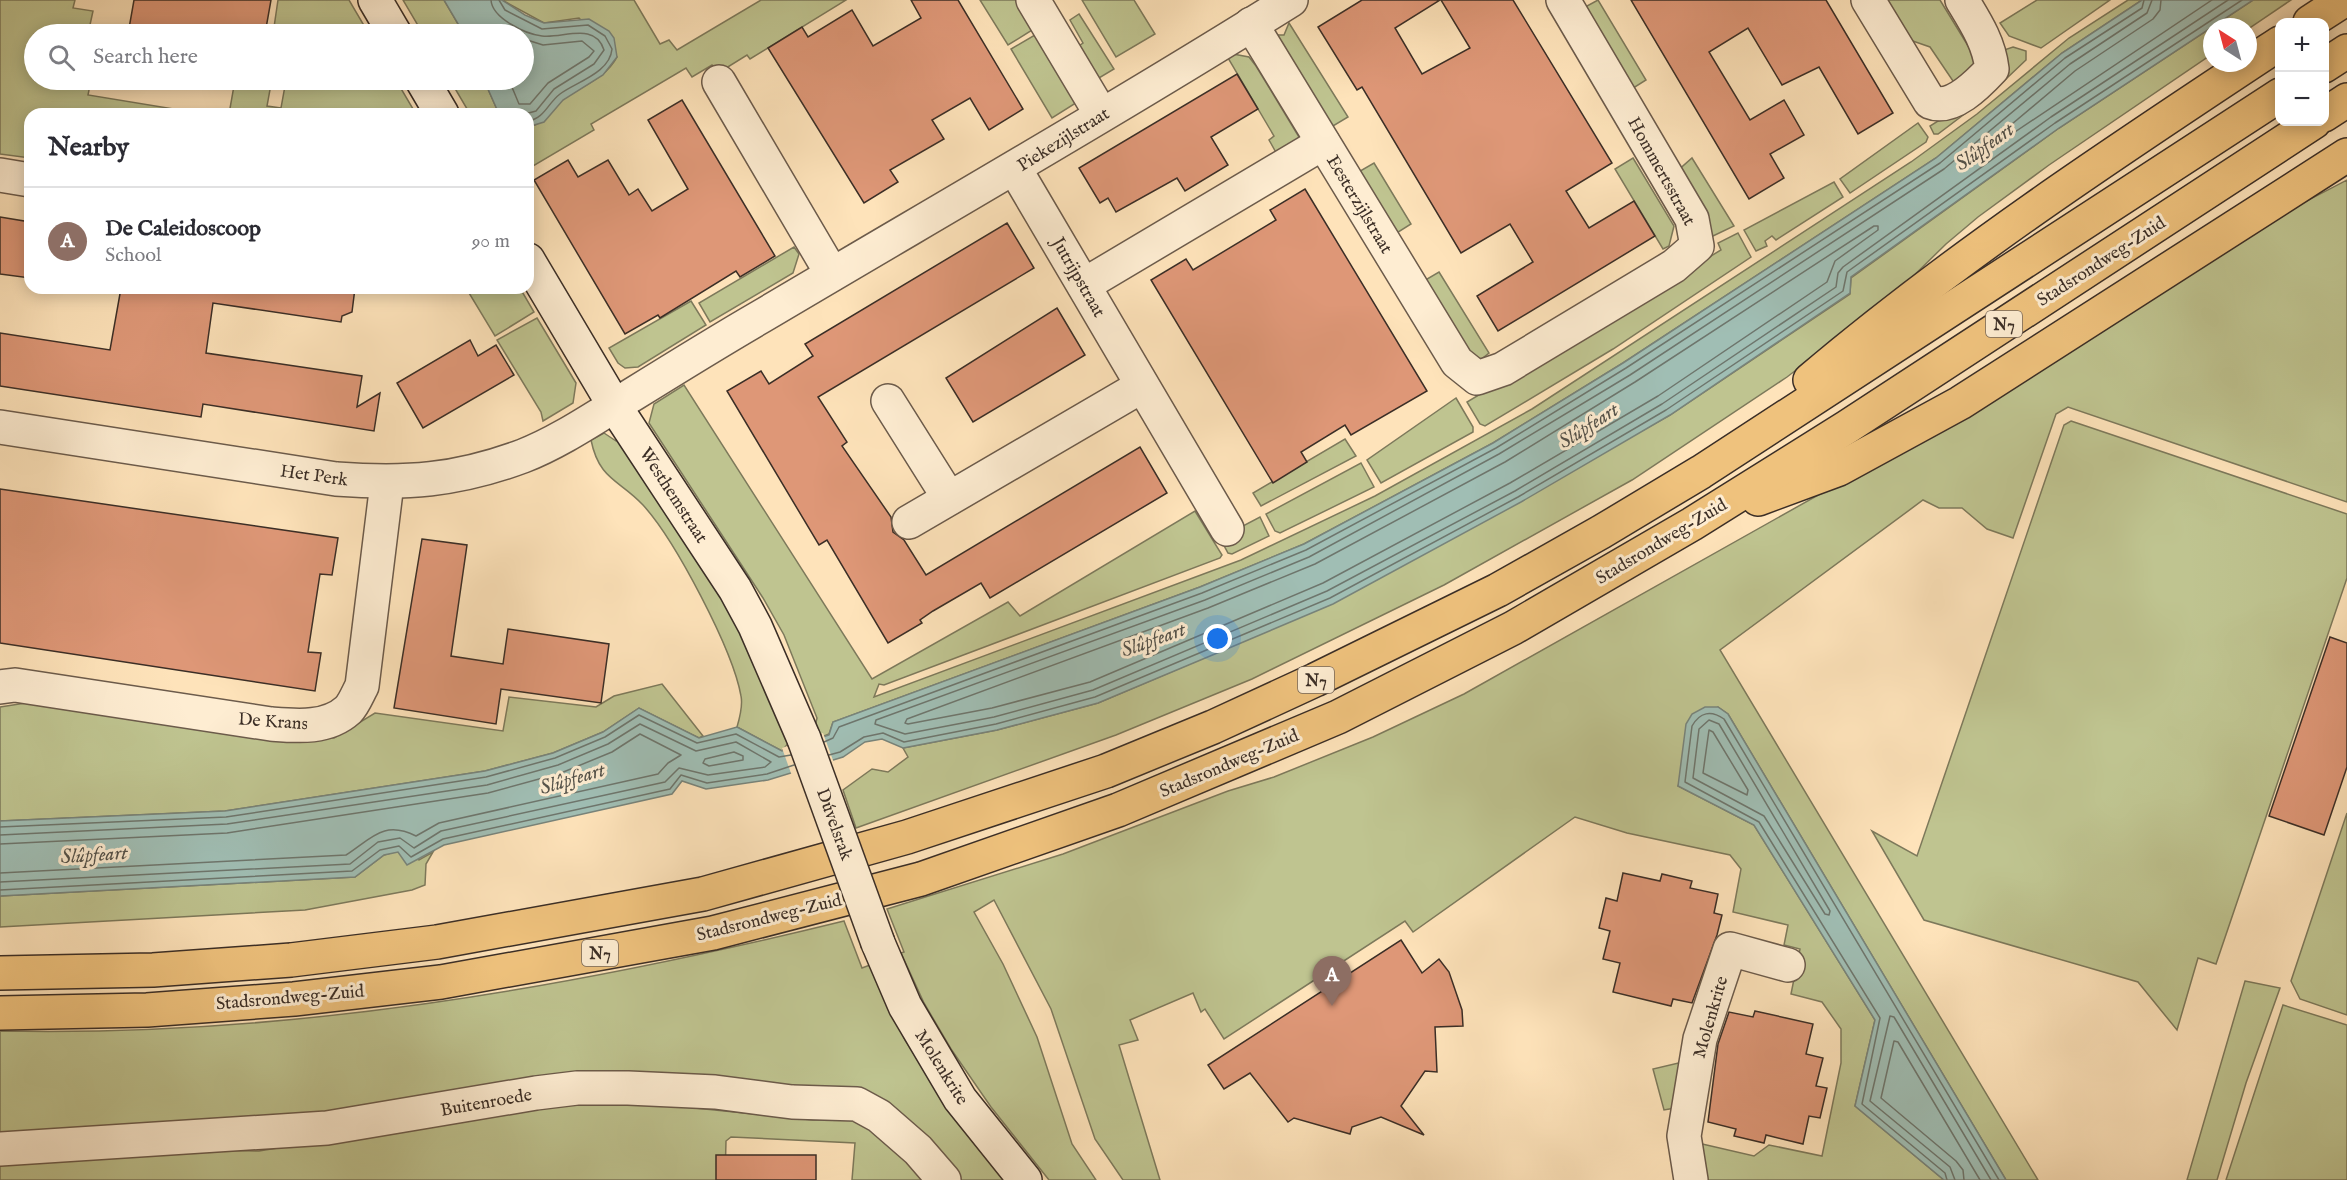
<!DOCTYPE html>
<meta charset="utf-8">
<style>
body{margin:0;font-family:"IM FELL English",serif;background:#f7f7f7;color:#2b2b33}
.controls{position:absolute;right:18px;top:18px;display:grid;overflow:hidden;border-radius:12px;box-shadow:0 3px 15px #0003}
.controls button{width:54px;height:54px;display:grid;place-items:center;padding:0;border:0;border-bottom:2px solid #e1e1e2;background:#fff;color:#2b2b33;font:30px sans-serif}
.compass{position:absolute;left:2203px;top:18px;width:54px;height:54px;border-radius:50%;background:#fff;box-shadow:0 3px 15px #0003;rotate:324deg}
.you{position:absolute;left:1218px;top:639px;width:21px;height:21px;margin:-15px;border:4px solid #fff;border-radius:50%;background:#1a73e8;box-shadow:0 0 0 9px #1a73e833}
.badge{display:grid;place-items:center;width:39px;height:39px;border-radius:50%;background:#7c3aed;color:#fff;font-size:20px;font-weight:700}
.pin{position:absolute;translate:-50% -50px;filter:drop-shadow(0 2px 3px #0008)}
.pin::after{content:'';position:absolute;top:32px;width:21px;height:18px;background:inherit;clip-path:polygon(0 0,100% 0,50% 100%)}
.list{margin:0;padding:0;list-style:none}
h2{display:flex;justify-content:space-between;align-items:center;height:78px;margin:0;padding:0 24px;font-size:26px}
h2 small{font-size:20px;font-weight:400;color:#7c7c81}
.list li{display:grid;grid-template-columns:39px 1fr auto;gap:18px;align-items:center;box-sizing:border-box;height:108px;padding:0 24px;border-top:2px solid #e1e1e2}
.list b{display:block;font-size:22px;white-space:nowrap}
.list p{margin:0;font-size:20px;white-space:nowrap;color:#7c7c81}
.list em{font-size:20px;font-style:normal;color:#7c7c81}
.icon{flex:none;width:33px;height:33px;fill:none;stroke:currentColor;stroke-width:2;stroke-linecap:round;stroke-linejoin:round}
.map{position:relative;flex:none;width:2347px;height:1180px;overflow:hidden}
.search{position:absolute;background:#fff;box-shadow:0 3px 15px #0003;left:24px;top:24px;width:510px;height:66px;display:flex;align-items:center;gap:15px;box-sizing:border-box;padding:0 21px;border-radius:33px;color:#7c7c81;font-size:22px}
.panel{position:absolute;background:#fff;box-shadow:0 3px 15px #0003;left:24px;top:108px;width:510px;height:186px;border-radius:18px}
.map>svg:first-child{display:block}
.green{fill:#bfc490;stroke:#7d795b;stroke-width:1.5;fill-rule:evenodd}
.water{fill:#a0beb4;stroke:#78847b;stroke-width:1.5}
.pier{fill:#fee3ba}
.lines{fill:none;stroke-linecap:round;stroke-linejoin:round}
.shore{stroke:#6e766d;stroke-width:1.5}
.building{fill:#de9777;stroke:#3b2e26;stroke-width:1.5}
.street-casing{stroke:#6c5b4b;stroke-width:36}
.secondary-casing{stroke:#3b2e26;stroke-width:36}
.highway-casing{stroke:#3b2e26;stroke-width:36}
.street{stroke:#feedd2;stroke-width:33}
.secondary{stroke:#feedd2;stroke-width:33}
.highway{stroke:#efc27d;stroke-width:33}
.secondary-bridge-casing{stroke:#3b2e26;stroke-width:36;stroke-linecap:butt}
.secondary-bridge{stroke:#feedd2;stroke-width:33}
.labels{text-anchor:middle;stroke-width:6;stroke-linejoin:round;paint-order:stroke}
.shield{fill:#feedd2;stroke:#76675a;stroke-width:1.5}
.shield-label{font-size:16px;font-weight:bold;fill:#3b2e26}
.street-label{font-size:18px;fill:#3b2e26;stroke:#feedd2}
.water-label{font-size:20px;font-style:italic;fill:#54524a;stroke:#feedd2}
</style>
<div class="map">
<svg width="2347" height="1180" viewBox="0 0 2347 1180">
<rect width="100%" height="100%" fill="#fee3ba"/>
<filter id="stains"><feTurbulence type="fractalNoise" baseFrequency=".00333" numOctaves="4"/><feColorMatrix values="0 0 0 0 .2 0 0 0 0 .09 0 0 0 0 .02 0 0 0 .5 -.17"/></filter>
<radialGradient id="worn" r=".72"><stop offset=".6" stop-color="#630" stop-opacity="0"/><stop offset="1" stop-color="#630" stop-opacity=".3"/></radialGradient>
<g class="green">
<polygon points="0,0 75,0 73,8 93,11 88,34 34,34 34,80 91,80 88,95 204,114 30,114 30,158 0,154"/>
<polygon points="278,0 349,0 369,34 273,34"/>
<polygon points="403,0 444,0 464,34 423,34"/>
<path d="M502,0H634L660,44L669,40L677,50L761,0H846L750,59L747,55L723,70H716L712,65L692,77L686,68L591,124L594,130L528,169V127C548,123 550,109 565,98C584,85 606,78 617,57L579,18L544,23Z"/>
<polygon points="980,0 1021,0 1037,27 1008,45"/>
<polygon points="1082,0 1134,0 1155,34 1116,57"/>
<polygon points="1598,0 1646,80 1627,92 1584,16 1587,6"/>
<polygon points="1879,0 1940,0 1981,67 1955,84 1930,47 1901,37"/>
<polygon points="2037,0 2110,0 2041,48 2009,36 2000,23"/>
<polygon points="2128,0 2142,0 2062,53 1936,158 1623,363 1493,443 1304,544 1200,587 833,722 829,734 817,739 814,731 817,718 784,635 763,598 649,423 654,404 684,385 872,679 1008,602 1020,616 1195,511 1222,555 1220,558 884,685 879,684 874,697 1241,560 1375,496 1532,409 1911,162 1977,114 2069,38"/>
<polygon points="2253,0 2291,0 2248,29 2248,27 2212,27 2212,54 2049,165 1978,217 1946,244 1894,295 1787,377 1632,480 1444,585 1252,679 1116,735 856,828 843,790 872,769 888,772 908,757 903,748 997,730 1098,703 1333,603 1670,415 1850,294 1851,278 2059,128"/>
<polygon points="1079,14 1114,69 1094,81 1076,48 1083,43 1070,20"/>
<polygon points="1289,23 1348,117 1328,129 1276,35 1284,35"/>
<polygon points="1040,32 1079,101 1052,118 1011,49"/>
<polygon points="2013,47 2026,51 2026,60 1987,97 1938,134 1934,134 1930,126 1989,89 2004,50"/>
<polygon points="1233,54 1249,57 1256,66 1299,137 1298,145 1278,156 1269,140 1274,136 1228,58"/>
<path d="M235,80H396L416,114H229ZM271,84L285,86L281,108L267,106Z"/>
<polygon points="450,80 484,80 499,114 470,114"/>
<polygon points="1918,123 1928,137 1926,142 1850,193 1840,179"/>
<polygon points="1633,158 1674,226 1669,246 1663,249 1615,169"/>
<polygon points="1692,158 1734,226 1713,236 1675,173"/>
<polygon points="1374,163 1411,224 1392,236 1355,174"/>
<polygon points="2347,180 2347,502 2068,407 2056,414 2013,538 1987,529 1962,508 1939,508 1923,500 1720,650 2038,1180 2006,1180 1728,714 1718,707 1678,786 1754,825 1875,1020 1855,1106 1944,1180 1706,1180 1698,1143 1754,1156 1769,1145 1822,1156 1841,1063 1841,1029 1822,1002 1791,994 1800,949 1784,945 1788,925 1733,912 1741,869 1730,855 1627,833 1575,817 1413,932 1405,921 1224,1039 1205,1009 1201,1012 1193,993 1130,1020 1138,1040 1119,1045 1160,1180 1123,1180 1095,1139 1051,1009 994,900 974,912 1003,964 1037,1037 1072,1144 1096,1180 1049,1180 991,1107 951,1049 924,1003 901,953 904,952 887,909 1063,854 1228,791 1274,777 1373,737 1464,694 1861,471 2251,230"/>
<polygon points="1834,182 1843,197 1776,240 1772,236 1765,241 1767,246 1756,251 1744,230"/>
<polygon points="1738,233 1751,257 1613,349 1485,426 1480,424 1467,402 1721,250 1718,243"/>
<polygon points="794,247 799,254 793,273 710,322 699,303"/>
<polygon points="1439,272 1489,353 1479,361 1464,356 1422,282"/>
<polygon points="466,288 520,288 534,312 495,336"/>
<polygon points="691,301 706,325 638,367 625,368 618,363 609,348"/>
<polygon points="537,318 576,383 573,403 543,421 541,412 497,340"/>
<polygon points="1456,398 1473,427 1473,432 1381,483 1367,460"/>
<polygon points="2071,421 2347,514 2347,578 2216,964 2198,958 2177,1030 2138,982 1924,920 1872,831 1917,856 2064,425"/>
<path d="M604,433L616,441L620,439L733,611L790,741L782,751L737,727C740,717 743,706 741,696C733,650 675,540 643,505C620,480 599,480 591,440Z"/>
<polygon points="1345,439 1356,456 1261,506 1253,493"/>
<polygon points="1361,463 1374,487 1280,533 1275,531 1266,514"/>
<polygon points="1260,517 1269,536 1232,554 1228,553 1220,538"/>
<polygon points="662,684 703,736 699,738 639,708 603,732 553,753 485,771 225,811 0,821 0,707 32,702 256,734 334,738 375,713 503,731 509,697 596,707 614,696"/>
<polygon points="2347,813 2347,1015 2300,999 2291,981"/>
<polygon points="398,851 419,860 433,852 426,864 425,885 412,890 305,910 0,927 0,896 355,877 384,855"/>
<path d="M844,921L862,968L870,965L905,1040L941,1097L1007,1180H956L890,1116L743,1084L297,1125L0,1138V1031C286,1037 567,989 844,921Z"/>
<polygon points="2245,981 2280,988 2246,1083 2217,1180 2187,1180"/>
<polygon points="2283,1005 2347,1025 2347,1180 2226,1180"/>
<polygon points="1687,1061 1675,1108 1664,1110 1653,1069"/>
<polygon points="560,1102 655,1104 813,1120 854,1118 868,1124 926,1180 852,1180 855,1143 731,1137 726,1141 725,1180 0,1180 0,1159 213,1150 259,1151"/>
</g>
<g class="water">
<polygon points="444,0 502,0 525,15 544,23 589,19 609,31 614,38 617,57 603,75 563,100 544,122 528,127 528,114 499,114 484,80 524,80 524,34 464,34"/>
<polygon points="2142,0 2253,0 2059,128 1851,277 1850,293 1670,415 1521,502 1333,604 1222,651 1098,703 997,730 903,748 882,739 865,742 843,757 768,780 706,789 682,781 672,794 444,845 407,865 398,852 384,855 355,877 0,896 0,821 225,811 485,771 553,753 603,732 639,708 699,738 737,727 782,751 829,735 833,722 1200,587 1304,544 1493,443 1623,363 1936,158 2062,53"/>
<polygon points="1705,707 1718,707 1728,714 2006,1180 1944,1180 1855,1106 1875,1020 1754,825 1678,786 1686,724 1692,714"/>
</g>
<polygon class="pier" points="823,733 834,763 792,776 782,748"/>
<g class="lines">
<g class="shore">
<path d="M491,0C492,18 525,34 542,36C562,39 595,21 604,50L594,64L554,89L536,111L525,114"/>
<path d="M499,0L505,10L542,29L588,25L605,36L612,49C610,73 576,82 560,94C547,104 545,118 528,121"/>
<polyline points="2152,0 2147,13 2070,64 1944,169 1630,375 1499,454 1309,557 1205,600 876,720 875,724 905,734 994,717 1093,690 1327,591 1515,491 1662,404 1836,287 1838,273 1843,267 2051,117 2228,0"/>
<polyline points="2161,0 2160,10 2153,19 2075,71 1993,140 1993,144 1997,144 2212,0"/>
<polyline points="509,80 519,104 530,104 548,83 589,57 594,51 582,41 543,45 524,39"/>
<polygon points="1874,226 1878,226 1878,230 1835,261 1827,282 1658,396 1510,483 1323,583 1090,682 992,708 908,724 905,723 907,719 1208,608 1315,564 1505,462 1635,382"/>
<polygon points="1709,720 1719,724 1830,911 1829,915 1825,914 1764,816 1693,778 1699,729"/>
<polygon points="1709,730 1713,732 1748,790 1747,795 1703,773"/>
<polyline points="824,742 833,738 839,727 1202,593 1306,550 1496,448 1626,368 1940,163 2065,58 2142,8 2144,0"/>
<polygon points="734,752 743,756 743,760 709,766 703,763 705,759"/>
<polyline points="829,755 840,752 864,737 883,733 904,742 996,724 1095,697 1330,598 1518,497 1666,410 1843,291 1847,272 2055,123 2242,0"/>
<polyline points="0,827 226,817 486,777 555,758 605,737 639,715 697,743 736,734 779,757 791,755"/>
<polyline points="0,835 227,824 487,785 558,765 608,744 640,724 696,751 736,742 771,762 765,767 708,775 679,768 665,782 441,831 414,848 400,838 378,842 350,864 0,882"/>
<path d="M0,844L227,833L488,793L561,773L612,752L640,734L681,755L668,763L658,774L439,823L416,836C384,820 372,838 346,855L0,873"/>
<polyline points="0,890 352,871 380,850 399,846 411,857 443,839 670,789 681,775 707,783 767,774 794,765"/>
<path d="M1947,1180L1945,1173L1862,1104L1880,1018L1759,822L1685,782L1692,726C1700,712 1711,710 1724,719L1999,1180"/>
<polyline points="1955,1180 1950,1167 1870,1101 1890,1016 1894,1017 1991,1180"/>
<polyline points="1964,1180 1963,1170 1956,1161 1881,1098 1894,1041 1898,1042 1980,1180"/>
</g>
</g>
<g class="building">
<polygon points="134,0 271,0 265,34 210,29 209,34 128,34"/>
<polygon points="911,0 958,0 1023,109 989,130 970,98 932,120 944,139 890,170 898,182 864,203 768,48 802,27 808,37 852,10 873,46 921,18"/>
<polygon points="1362,0 1440,0 1395,28 1422,74 1470,48 1441,0 1513,0 1612,163 1566,191 1589,228 1634,201 1655,236 1498,331 1477,296 1533,262 1510,224 1461,253 1362,87 1357,90 1318,27"/>
<polygon points="1631,0 1826,0 1893,113 1858,134 1819,67 1782,85 1748,28 1709,52 1750,120 1784,100 1804,135 1770,154 1784,178 1749,199"/>
<polygon points="1237,74 1258,109 1211,137 1228,165 1185,191 1177,178 1116,212 1108,198 1100,203 1079,168"/>
<polygon points="682,100 775,256 740,277 736,271 660,318 658,315 625,334 534,180 568,160 578,177 608,160 629,195 638,189 652,211 688,189 648,120"/>
<polygon points="1305,189 1427,391 1351,435 1345,425 1301,452 1307,462 1273,483 1151,280 1186,259 1193,270 1276,220 1270,210"/>
<polygon points="0,217 30,222 30,278 0,274"/>
<polygon points="1007,223 1034,268 818,397 847,442 842,446 891,517 893,532 904,540 926,575 1140,447 1167,493 990,598 981,583 933,611 920,620 922,623 888,643 827,540 819,545 727,391 761,371 769,384 813,356 805,344"/>
<polygon points="121,288 355,288 352,312 342,316 341,322 213,303 206,353 362,376 357,407 380,393 374,431 203,404 201,417 0,386 0,333 110,350"/>
<polygon points="1057,308 1085,355 973,422 946,378"/>
<polygon points="470,340 478,356 496,345 514,375 423,428 397,383"/>
<polygon points="0,489 338,538 332,575 320,574 308,652 321,653 315,691 0,643"/>
<polygon points="422,539 467,545 451,656 503,664 508,629 609,644 601,703 501,689 496,724 394,708"/>
<polygon points="2330,637 2347,643 2347,767 2324,835 2269,816"/>
<polygon points="1623,873 1660,881 1662,874 1692,881 1690,888 1718,894 1714,913 1722,915 1717,935 1692,1003 1673,999 1671,1006 1613,992 1620,963 1603,959 1610,931 1599,928 1606,898 1617,901"/>
<polygon points="1401,940 1422,973 1439,959 1449,972 1462,1010 1463,1026 1435,1027 1437,1072 1425,1071 1401,1106 1424,1135 1381,1117 1352,1127 1350,1134 1294,1118 1288,1122 1250,1073 1224,1089 1208,1065"/>
<polygon points="1755,1011 1813,1024 1806,1054 1823,1058 1816,1086 1827,1088 1820,1118 1809,1116 1803,1144 1766,1135 1764,1143 1734,1136 1736,1129 1708,1122 1718,1044 1729,1012 1753,1017"/>
<rect x="716" y="1155" width="100" height="25"/>
</g>
<g class="lines">
<defs>
<g id="street">
<polyline points="1033,0 1101,114"/>
<path d="M1868,0L1930,102C1952,111 1978,84 1992,69C1989,43 1976,23 1962,0"/>
<polyline points="1251,24 1457,362 1477,378 1503,369 1674,266 1697,246 1692,219 1563,0"/>
<polyline points="719,82 832,274"/>
<polyline points="1015,169 1227,529"/>
<polyline points="0,175 30,180"/>
<polyline points="1084,285 1323,143"/>
<polyline points="888,401 949,498"/>
<path d="M0,427L336,479C406,484 456,481 523,456C559,442 594,418 627,398C672,370 717,342 762,316C939,211 1117,109 1291,0"/>
<polyline points="909,522 1142,386"/>
<path d="M0,687L15,685L271,724C297,726 327,729 348,710C354,704 358,693 362,686L387,483"/>
<polyline points="0,1149 327,1128 536,1093 577,1088 628,1088 715,1092 792,1102 857,1104 879,1116 918,1150 944,1180"/>
<polyline points="1691,1180 1684,1136 1700,1039 1730,949 1788,965"/>
</g>
<g id="secondary">
<polyline points="375,0 395,34"/>
<polyline points="422,80 442,114"/>
<polyline points="528,260 614,405 735,589 755,626 804,739"/>
<polyline points="878,943 905,1006 960,1099 1025,1180"/>
</g>
<g id="highway">
<polyline points="2310,22 2344,0"/>
<polyline points="2324,66 2347,51"/>
<polyline points="2324,115 2347,100"/>
<path d="M1810,380C1958,255 2118,150 2280,43"/>
<polyline points="1758,499 1839,469 1960,403 2347,155"/>
<polyline points="0,973 153,970 291,960 437,942 703,894 907,837 1106,771 1213,727 1315,680 1498,590 1601,532 1701,472 2280,95"/>
<polyline points="0,1013 147,1010 294,999 441,982 713,933 921,879 1118,810 1338,717 1513,628 1692,524 1847,427 2314,122"/>
</g>
</defs>
<use href="#street" class="street-casing"/>
<use href="#secondary" class="secondary-casing"/>
<use href="#highway" class="highway-casing"/>
<use href="#street" class="street"/>
<use href="#secondary" class="secondary"/>
<use href="#highway" class="highway"/>
<defs>
<polyline id="secondary-bridge" points="804,739 878,943"/>
</defs>
<use href="#secondary-bridge" class="secondary-bridge-casing"/>
<use href="#secondary-bridge" class="secondary-bridge"/>
</g>
<g class="labels">
<g class="shield">
<rect x="1986" y="311" width="36" height="26" rx="4.5"/>
<rect x="1298" y="667" width="36" height="26" rx="4.5"/>
<rect x="582" y="940" width="36" height="26" rx="4.5"/>
</g>
<g class="shield-label">
<text x="2004" y="330">N7</text>
<text x="1316" y="686">N7</text>
<text x="600" y="959">N7</text>
</g>
<g class="street-label">
<text transform="translate(1063 139) rotate(-32)" y="6">Piekezijlstraat</text>
<text transform="translate(1662 171) rotate(61)" y="6">Hommertsstraat</text>
<text transform="translate(1360 204) rotate(59)" y="6">Eesterzijlstraat</text>
<text transform="translate(2101 261) rotate(-33)" y="6">Stadsrondweg-Zuid</text>
<text transform="translate(1079 277) rotate(60)" y="6">Jutrijpstraat</text>
<text transform="translate(314 475) rotate(8)" y="6">Het Perk</text>
<text transform="translate(674 495) rotate(57)" y="6">Westhemstraat</text>
<text transform="translate(1661 541) rotate(-31)" y="6">Stadsrondweg-Zuid</text>
<text transform="translate(273 721) rotate(4)" y="6">De Krans</text>
<text transform="translate(1229 763) rotate(-23)" y="6">Stadsrondweg-Zuid</text>
<text transform="translate(835 824) rotate(70)" y="6">Dúvelsrak</text>
<text transform="translate(769 917) rotate(-14)" y="6">Stadsrondweg-Zuid</text>
<text transform="translate(290 997) rotate(-5)" y="6">Stadsrondweg-Zuid</text>
<text transform="translate(1710 1017) rotate(-74)" y="6">Molenkrite</text>
<text transform="translate(942 1067) rotate(58)" y="6">Molenkrite</text>
<text transform="translate(486 1102) rotate(-10)" y="6">Buitenroede</text>
</g>
<g class="water-label">
<text transform="translate(1984 146) rotate(-36)" y="7">Slûpfeart</text>
<text transform="translate(1588 425) rotate(-33)" y="7">Slûpfeart</text>
<text transform="translate(1153 639) rotate(-20)" y="7">Slûpfeart</text>
<text transform="translate(572 778) rotate(-17)" y="7">Slûpfeart</text>
<text transform="translate(94 854) rotate(-4)" y="7">Slûpfeart</text>
</g>
</g>
<rect width="100%" height="100%" filter="url(#stains)"/>
<rect width="100%" height="100%" fill="url(#worn)"/>
</svg>
<div class="controls">
<button>+</button>
<button>−</button>
</div>
<svg class="compass" viewBox="-18 -18 36 36"><path d="M0-13l5 13h-10z" fill="#e53935"/><path d="M0 13l5-13h-10z" fill="#7c7c81"/></svg>
<div class="you"></div>
<div class="pin badge" style="left:1332px;top:1006px;background:#8d6e63">A</div>
<div class="search"><svg class="icon" aria-label="search" viewBox="0 0 24 24"><circle cx="10" cy="10" r="6"/><path d="M15 15l6 6"/></svg>Search here</div>
<section class="panel">
<h2>Nearby<small></small></h2>
<ul class="list">
<li><span class="badge" style="background:#8d6e63">A</span><div><b>De Caleidoscoop</b><p>School</p></div><em>90 m</em></li>
</ul>
</section>
</div>
